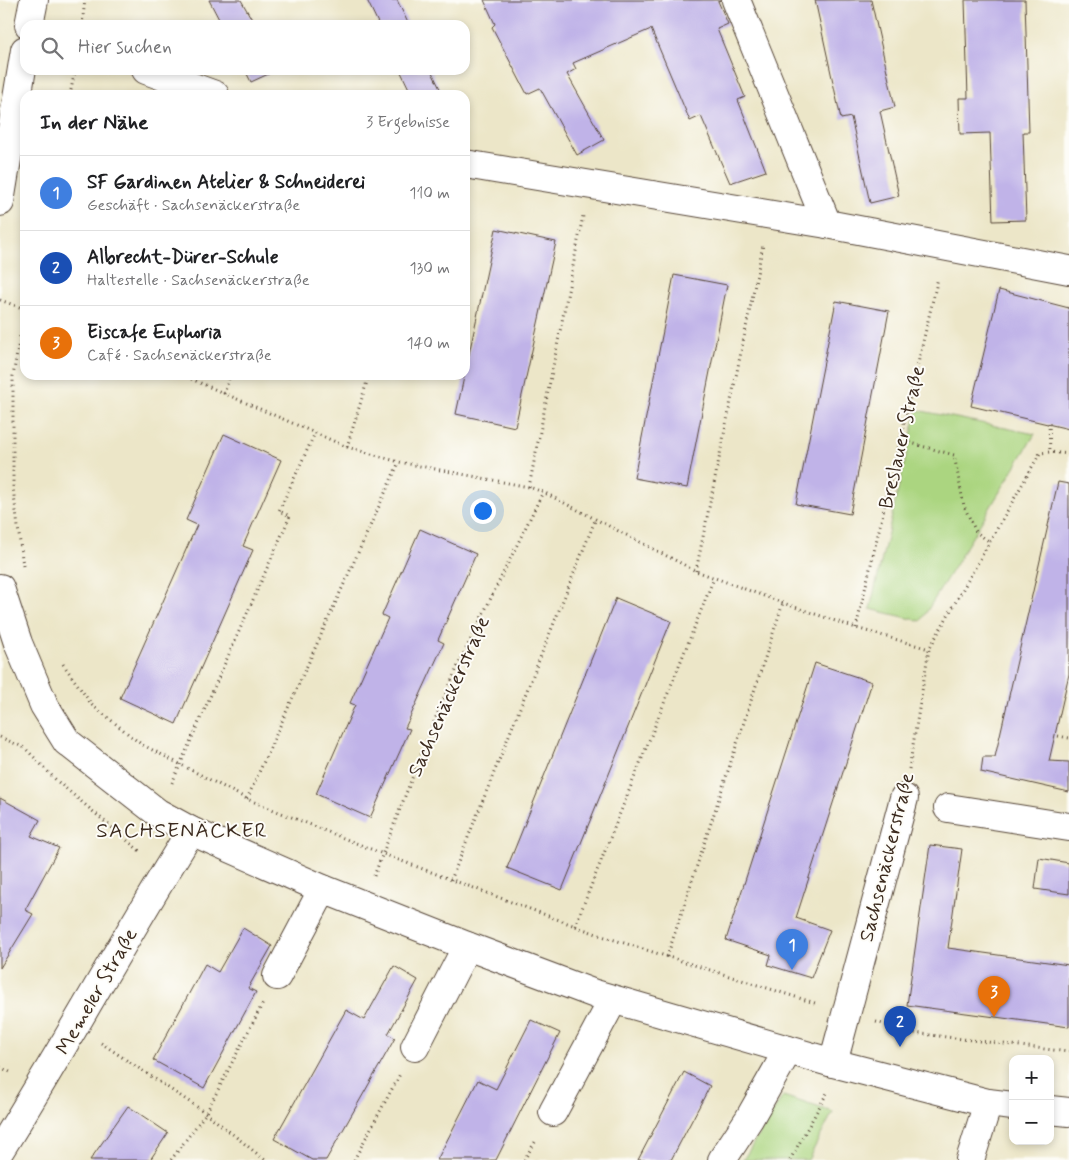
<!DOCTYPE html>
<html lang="de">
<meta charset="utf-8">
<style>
body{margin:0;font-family:Mynerve,sans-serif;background:#f2f2f2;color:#202124}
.controls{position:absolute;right:15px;bottom:15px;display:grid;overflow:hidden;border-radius:10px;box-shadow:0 2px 8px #0003}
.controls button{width:45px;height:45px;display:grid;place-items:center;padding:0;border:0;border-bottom:1px solid #e0e0e0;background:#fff;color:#202124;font:25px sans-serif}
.you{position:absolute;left:482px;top:510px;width:18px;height:18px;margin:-12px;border:4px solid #fff;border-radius:50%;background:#1a73e8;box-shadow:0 0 0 8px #1a73e833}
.badge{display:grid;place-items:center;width:32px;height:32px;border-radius:50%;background:#d1495b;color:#fff;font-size:16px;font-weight:700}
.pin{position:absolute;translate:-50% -41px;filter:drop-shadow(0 1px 2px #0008)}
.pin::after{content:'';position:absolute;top:26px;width:18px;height:15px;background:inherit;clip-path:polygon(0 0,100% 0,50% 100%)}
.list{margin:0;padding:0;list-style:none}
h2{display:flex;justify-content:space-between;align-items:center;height:65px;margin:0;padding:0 20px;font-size:21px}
h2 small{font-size:16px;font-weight:400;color:#757577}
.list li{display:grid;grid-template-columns:32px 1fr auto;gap:15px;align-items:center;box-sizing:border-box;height:75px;padding:0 20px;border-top:1px solid #e0e0e0}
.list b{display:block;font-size:19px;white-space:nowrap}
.list p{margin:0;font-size:16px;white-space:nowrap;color:#757577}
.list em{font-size:16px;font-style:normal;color:#757577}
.icon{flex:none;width:28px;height:28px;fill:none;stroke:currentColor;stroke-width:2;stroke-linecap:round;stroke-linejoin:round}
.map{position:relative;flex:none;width:1069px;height:1160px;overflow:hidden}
.search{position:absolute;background:#fff;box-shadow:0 2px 8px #0003;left:20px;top:20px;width:450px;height:55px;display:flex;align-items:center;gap:12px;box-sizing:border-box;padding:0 18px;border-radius:15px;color:#757577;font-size:19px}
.panel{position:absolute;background:#fff;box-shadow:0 2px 8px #0003;left:20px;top:90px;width:450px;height:290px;border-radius:15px}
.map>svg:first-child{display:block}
.green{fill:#abd580;stroke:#73804f}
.building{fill:#c0b3e8}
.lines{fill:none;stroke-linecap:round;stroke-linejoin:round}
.minor-casing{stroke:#564638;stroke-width:30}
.path{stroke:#564638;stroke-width:3;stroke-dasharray:1 4;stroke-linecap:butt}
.minor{stroke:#fff;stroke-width:28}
.labels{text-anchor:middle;stroke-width:4;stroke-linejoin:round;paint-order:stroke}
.street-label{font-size:20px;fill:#3b2a1e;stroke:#fdfcf7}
.neighbourhood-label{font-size:21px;letter-spacing:1px;fill:#3b2a1e;stroke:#fdfcf7}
</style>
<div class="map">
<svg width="1069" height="1160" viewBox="0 0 1069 1160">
<rect width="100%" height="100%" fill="#fdfcf7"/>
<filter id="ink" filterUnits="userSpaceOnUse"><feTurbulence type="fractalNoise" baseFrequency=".02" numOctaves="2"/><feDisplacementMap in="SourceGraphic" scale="10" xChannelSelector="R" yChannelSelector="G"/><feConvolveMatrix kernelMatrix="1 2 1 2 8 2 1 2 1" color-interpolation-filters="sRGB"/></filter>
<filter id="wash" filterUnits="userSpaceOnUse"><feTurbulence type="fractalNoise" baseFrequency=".0096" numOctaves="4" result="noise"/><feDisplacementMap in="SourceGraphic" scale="20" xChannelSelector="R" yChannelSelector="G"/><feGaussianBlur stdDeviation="1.12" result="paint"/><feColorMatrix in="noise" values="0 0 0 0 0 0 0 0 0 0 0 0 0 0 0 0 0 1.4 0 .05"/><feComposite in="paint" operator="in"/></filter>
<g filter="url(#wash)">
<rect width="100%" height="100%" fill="#ece6c8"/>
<g class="green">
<polygon points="917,410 1035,434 921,621 870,609"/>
<polygon points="783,1096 833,1112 808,1160 743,1160"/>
</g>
<g id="blocks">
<g class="building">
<polygon points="209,0 241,0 255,25 222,25"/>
<polygon points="367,0 397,0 409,25 379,25"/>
<polygon points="484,0 720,0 718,1 728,24 717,29 745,97 738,100 766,171 730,183 701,116 690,121 651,29 573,63 576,69 567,74 604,140 577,155 540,88 527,94 492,27 495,24"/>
<polygon points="815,0 871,0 895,107 880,111 899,196 870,203 851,117 841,119"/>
<polygon points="965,0 1025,0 1029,132 1023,132 1026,220 993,221 990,133 960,134 959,98 968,98"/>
<polygon points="245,70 277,70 251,82"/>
<polygon points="400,70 431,70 443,95 412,95"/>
<polygon points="496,229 556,242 515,427 456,414"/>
<polygon points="674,275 727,285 687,488 634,478"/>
<polygon points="999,290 1069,308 1069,429 971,406"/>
<polygon points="836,301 889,311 850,514 796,504"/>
<polygon points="224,434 281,460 243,546 253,550 176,724 120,698 197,525 186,520"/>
<polygon points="1058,482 1069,484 1069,674 1049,761 1069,762 1069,792 981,772 983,757 995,757"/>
<polygon points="420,529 476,554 438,640 444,643 405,728 410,729 370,818 316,794 355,705 350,703 388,618 382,615"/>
<polygon points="616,598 671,621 562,890 507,868"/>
<polygon points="815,663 872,682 796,918 830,930 811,978 768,965 771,955 726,940"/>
<polygon points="0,798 40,820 31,836 59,848 25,910 33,914 0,968"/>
<polygon points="930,845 962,849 948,948 1069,965 1069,1027 907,1005"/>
<polygon points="1039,858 1069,863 1069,894 1035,889"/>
<polygon points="243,928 272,946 248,988 256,992 204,1088 153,1060 205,964 218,972"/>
<polygon points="394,966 418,980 388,1034 395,1038 326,1160 312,1160 274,1139 346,1010 364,1020"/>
<polygon points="531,1020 560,1033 496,1160 437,1160 478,1080 496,1089"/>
<polygon points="684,1072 710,1086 671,1160 638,1160"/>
<polygon points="128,1106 168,1133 150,1160 90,1160"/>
</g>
</g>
</g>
<g filter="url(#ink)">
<use href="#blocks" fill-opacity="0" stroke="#564638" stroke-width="1"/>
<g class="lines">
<defs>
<g id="minor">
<polyline points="736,0 827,224"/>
<polyline points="29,25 34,0"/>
<polyline points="146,70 215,95"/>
<polyline points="465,164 827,224 1069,270"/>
<polyline points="0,202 25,50"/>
<polyline points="0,588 18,643 44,705 67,742 158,813 191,831 323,889 467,946 595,994 833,1063 988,1103 1013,1106"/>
<polyline points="948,808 1069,827"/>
<polyline points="277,976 323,889"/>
<polyline points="415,1047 467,946"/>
<polyline points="833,1063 904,798"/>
<polyline points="1050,1110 1069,1112"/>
<polyline points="553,1112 613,1000"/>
<path d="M0,1150C66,1045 125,936 191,831"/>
<polyline points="722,1160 749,1119 788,1050"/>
<polyline points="970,1160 988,1103"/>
</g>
</defs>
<use href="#minor" class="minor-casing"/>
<g class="path">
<polyline points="82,25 85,0"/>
<polyline points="70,95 75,70"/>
<polyline points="0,300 25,309"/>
<polyline points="182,375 347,447 399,462 529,487 543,492 696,571 783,603 856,628 929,649"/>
<polyline points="224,394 230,375"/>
<polyline points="1049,423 1050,452"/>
<polyline points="900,440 954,455 964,506 976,532 990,542"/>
<polyline points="347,447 369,375"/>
<polyline points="529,487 583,216"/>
<polyline points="23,566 13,488 13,376 25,308"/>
<polyline points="696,571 763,245"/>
<polyline points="856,628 938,278"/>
<polyline points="63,664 92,705 141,744 247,799 383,854 602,936 818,1004"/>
<polyline points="1058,736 1069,738"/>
<polyline points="0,737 25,748 57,781 142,853"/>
<polyline points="909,769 929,649 1040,453 1050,452 1069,454"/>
<polyline points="172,783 290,516 279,511 315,433"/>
<polyline points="247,799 399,462"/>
<polyline points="374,876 433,724 460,661 543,492"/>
<polyline points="451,880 596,518"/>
<polyline points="575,926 714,578"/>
<polyline points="667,957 783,603"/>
<polyline points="876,1022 914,1033 1069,1052"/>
<polyline points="101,1043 206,1113 265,1160"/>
<polyline points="0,1067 10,1072"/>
<polyline points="171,1160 206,1113 263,1003"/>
<polyline points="354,1160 400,1074"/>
<polyline points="524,1160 537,1139"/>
<polyline points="790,1160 827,1093"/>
</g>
<use href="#minor" class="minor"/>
</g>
</g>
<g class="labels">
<g class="street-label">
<text transform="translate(901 437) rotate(-77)" y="7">Breslauer Straße</text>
<text transform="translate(448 696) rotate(-66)" y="7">Sachsenäckerstraße</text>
<text transform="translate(886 857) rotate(-76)" y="7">Sachsenäckerstraße</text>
<text transform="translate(96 991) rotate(-60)" y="7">Memeler Straße</text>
</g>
<g class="neighbourhood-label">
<text x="182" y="837">SACHSENÄCKER</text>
</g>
</g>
</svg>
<div class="controls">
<button>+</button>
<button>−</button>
</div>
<div class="you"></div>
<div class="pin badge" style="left:792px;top:970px;background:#3f7fe0">1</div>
<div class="pin badge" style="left:900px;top:1047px;background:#1a4fb4">2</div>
<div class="pin badge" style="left:994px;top:1017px;background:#e8710a">3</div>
<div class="search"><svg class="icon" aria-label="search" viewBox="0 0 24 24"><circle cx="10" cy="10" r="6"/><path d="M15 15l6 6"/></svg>Hier suchen</div>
<section class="panel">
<h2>In der Nähe<small>3 Ergebnisse</small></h2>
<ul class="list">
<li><span class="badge" style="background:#3f7fe0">1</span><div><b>SF Gardinen Atelier &amp; Schneiderei</b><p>Geschäft · Sachsenäckerstraße</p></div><em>110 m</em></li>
<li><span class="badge" style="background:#1a4fb4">2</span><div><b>Albrecht-Dürer-Schule</b><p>Haltestelle · Sachsenäckerstraße</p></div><em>130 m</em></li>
<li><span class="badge" style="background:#e8710a">3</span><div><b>Eiscafe Euphoria</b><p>Café · Sachsenäckerstraße</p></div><em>140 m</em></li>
</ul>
</section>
</div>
